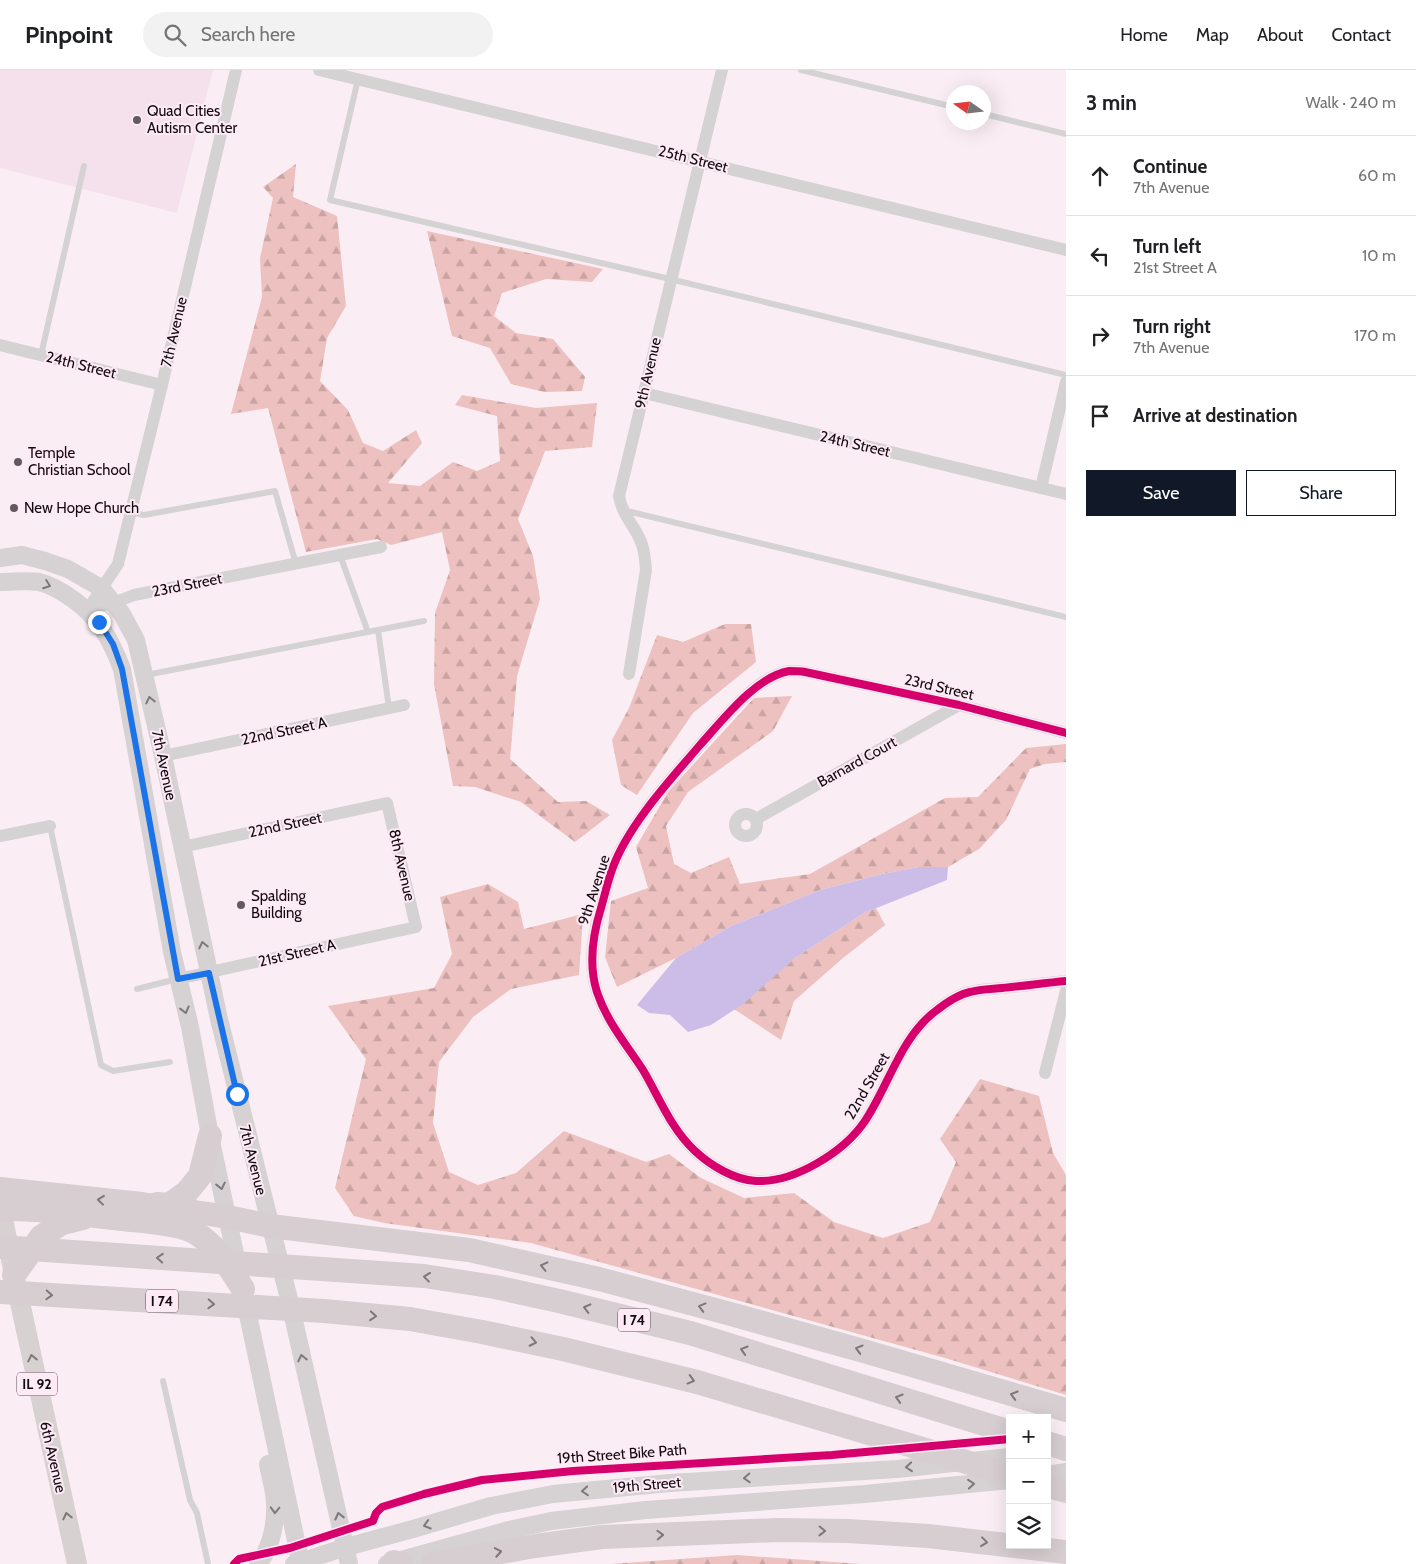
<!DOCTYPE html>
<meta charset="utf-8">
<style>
body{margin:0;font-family:Cabin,sans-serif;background:#f2f2f2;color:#202124}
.controls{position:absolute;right:15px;bottom:15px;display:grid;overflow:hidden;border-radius:0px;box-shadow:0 5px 20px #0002}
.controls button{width:45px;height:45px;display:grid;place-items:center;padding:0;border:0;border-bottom:1px solid #e0e0e0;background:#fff;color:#202124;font:25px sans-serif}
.compass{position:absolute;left:946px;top:15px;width:45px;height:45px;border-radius:50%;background:#fff;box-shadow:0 5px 20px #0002;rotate:284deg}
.stop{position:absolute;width:15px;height:15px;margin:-11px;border:4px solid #1a73e8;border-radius:50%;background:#fff}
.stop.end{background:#1a73e8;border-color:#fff;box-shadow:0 1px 5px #0008}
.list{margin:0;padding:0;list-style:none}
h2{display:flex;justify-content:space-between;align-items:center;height:65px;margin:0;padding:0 20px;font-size:21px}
h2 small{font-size:16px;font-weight:400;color:#757577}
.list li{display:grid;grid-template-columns:32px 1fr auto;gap:15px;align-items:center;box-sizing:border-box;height:80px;padding:0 20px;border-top:1px solid #e0e0e0}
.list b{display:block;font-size:19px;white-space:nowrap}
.list p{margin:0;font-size:16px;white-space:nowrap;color:#757577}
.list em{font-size:16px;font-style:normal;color:#757577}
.actions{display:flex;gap:10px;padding:15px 20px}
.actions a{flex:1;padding:11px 0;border:1px solid #111827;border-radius:0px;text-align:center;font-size:18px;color:#111827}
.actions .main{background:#111827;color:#fff}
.icon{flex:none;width:28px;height:28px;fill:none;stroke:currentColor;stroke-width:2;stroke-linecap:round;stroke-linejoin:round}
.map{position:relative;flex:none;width:1066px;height:1494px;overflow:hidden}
header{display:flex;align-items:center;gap:30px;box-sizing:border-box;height:70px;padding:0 25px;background:#fff;border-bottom:1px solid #e0e0e0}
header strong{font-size:24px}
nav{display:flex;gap:28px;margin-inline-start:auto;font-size:18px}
.search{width:350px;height:45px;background:#f2f2f2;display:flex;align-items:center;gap:12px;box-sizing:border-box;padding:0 18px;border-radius:28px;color:#757577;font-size:19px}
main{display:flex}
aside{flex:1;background:#fff}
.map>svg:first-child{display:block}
.built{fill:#f4e1ec}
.forest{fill:url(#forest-firs)}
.water{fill:#ccbde8}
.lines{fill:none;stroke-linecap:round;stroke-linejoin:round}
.lane{stroke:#d5d2d3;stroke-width:6}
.street{stroke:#d5d2d3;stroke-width:12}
.secondary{stroke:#d6d1d3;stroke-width:18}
.primary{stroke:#d8d1d2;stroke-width:20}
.highway{stroke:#d7ced1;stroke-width:24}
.cycleway-casing{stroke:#feeaf5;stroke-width:11}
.cycleway{stroke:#d6006c;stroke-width:8}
.oneway{stroke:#7d787b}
.oneway2{stroke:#7e767a}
.oneway3{stroke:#7e787a}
.route{stroke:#1a73e8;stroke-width:6}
.poi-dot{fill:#635a5f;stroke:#feeaf5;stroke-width:2}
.labels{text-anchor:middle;stroke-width:4;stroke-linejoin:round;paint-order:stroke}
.shield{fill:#feeaf5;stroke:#584e54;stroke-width:1}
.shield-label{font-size:14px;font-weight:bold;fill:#110b0f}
.poi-label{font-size:15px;fill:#110b0f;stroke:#feeaf5;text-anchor:start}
.street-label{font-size:15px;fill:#110b0f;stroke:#feeaf5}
</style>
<header>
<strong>Pinpoint</strong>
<div class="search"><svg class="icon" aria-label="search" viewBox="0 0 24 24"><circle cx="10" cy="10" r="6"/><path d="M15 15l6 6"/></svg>Search here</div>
<nav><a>Home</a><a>Map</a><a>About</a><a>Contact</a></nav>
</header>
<main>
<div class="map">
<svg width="1066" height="1494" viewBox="0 0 1066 1494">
<defs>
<pattern id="forest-firs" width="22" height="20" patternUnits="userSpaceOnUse" patternTransform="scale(1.25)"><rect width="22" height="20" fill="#edc1bf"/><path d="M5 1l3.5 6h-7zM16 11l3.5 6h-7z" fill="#caa4a3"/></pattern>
</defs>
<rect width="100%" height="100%" fill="#faeef4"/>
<polygon class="built" points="0,0 213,0 177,143 0,98"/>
<g class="forest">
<polygon points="296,94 293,127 337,146 346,236 327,268 320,311 348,340 363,373 383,381 416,360 422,373 388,413 420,416 453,392 477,401 500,391 497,346 455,335 462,325 536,338 597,333 592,377 545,381 518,449 533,486 540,529 517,606 510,689 558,732 586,731 610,745 575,772 521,732 475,717 453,716 434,614 435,543 450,500 442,462 391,475 377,469 306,482 268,338 231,344 262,227 260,188 273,128 263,117"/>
<polygon points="427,161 603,199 592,212 546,209 502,223 494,246 516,263 553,269 585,307 582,321 544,322 511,314 490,278 452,266"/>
<polygon points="725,554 751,554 756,592 693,643 637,725 621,715 612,670 629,638 657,565 683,572"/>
<polygon points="792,626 773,661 688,722 666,756 674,794 691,803 729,787 740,814 810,804 945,728 978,727 1026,678 1066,674 1066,692 1045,694 1030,699 1006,750 979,779 948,797 919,797 882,804 820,820 731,856 676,888 617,917 605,887 611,831 648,818 636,777 668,722 754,628"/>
<polygon points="488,814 518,832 524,859 583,844 579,905 511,919 473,947 439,992 433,1053 449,1102 478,1115 516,1103 564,1061 646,1092 669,1084 701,1108 744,1128 794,1123 834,1152 883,1168 930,1152 956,1092 940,1069 980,1009 1039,1026 1053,1083 1066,1105 1066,1325 945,1288 531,1173 384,1153 354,1146 335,1118 366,989 328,936 434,918 452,884 440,827"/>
<polygon points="876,838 885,855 843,888 794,931 781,970 734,939 795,888 864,843"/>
<polygon points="737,1485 861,1494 610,1494"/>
</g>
<polygon class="water" points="919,797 948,797 947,810 864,843 795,888 743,934 711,955 688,962 670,945 649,943 637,935 676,888 731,856 820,820 882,804"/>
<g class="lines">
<g class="lane">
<polyline points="801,0 954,37"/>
<polyline points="358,9 330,130 670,209 1066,305"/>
<polyline points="984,44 1066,64"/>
<polyline points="41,285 84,96"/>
<polyline points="623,440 1066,547"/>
<polyline points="131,442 144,445 275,421 296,494"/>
<polyline points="340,485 368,562"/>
<polyline points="378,560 389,638"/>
<polyline points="146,605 424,551"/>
<polyline points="50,756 101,995 113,1001 170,992"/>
<polyline points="137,919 177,909"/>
<polyline points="163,1311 190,1430 197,1443 208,1494"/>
</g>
<g class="street">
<polyline points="319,0 1066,180"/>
<polyline points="0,275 162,315"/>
<polyline points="644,323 1066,424"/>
<polyline points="1041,418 1066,312"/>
<polyline points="88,539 118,494 162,315 236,0"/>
<polyline points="88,539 113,533 134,525 381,477"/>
<path d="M629,604L646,500C645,490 645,481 641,472C634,454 623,447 619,426L722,0"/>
<path d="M1066,663L959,635L805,602C800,601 794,601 789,601C755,607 722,651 700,675C671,709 629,754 613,797C608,810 605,824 601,838C593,864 588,894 597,922C607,952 626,974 643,1000C659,1027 671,1059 695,1081C710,1095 734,1110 756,1111C794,1113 844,1082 865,1051C889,1015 901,966 937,940C946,933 960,924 970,922C980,919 992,919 1002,918C1023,916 1045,913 1066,911"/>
<polyline points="163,686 404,635"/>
<circle cx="746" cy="755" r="11"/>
<polyline points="756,749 959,635"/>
<polyline points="0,766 50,756"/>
<polyline points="178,909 416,857 387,733 182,777"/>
<polyline points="1045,1003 1066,921"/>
</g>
<g class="secondary">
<polyline points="0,488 22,485 45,491 68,499 101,518 122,544 136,570 163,686 219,949 290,1233 349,1494"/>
<path d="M0,512C13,512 27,510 39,512C52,515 63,522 74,530C99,548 111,570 122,599L172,882L190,957L210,1066L301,1494"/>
<polyline points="1047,1405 1066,1402"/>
<path d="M258,1494C271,1479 276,1453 275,1434C275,1421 270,1407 268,1394"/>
<polyline points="294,1494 346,1477 413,1459 491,1436 553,1424 670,1413 897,1399 1010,1387"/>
<polyline points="387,1494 509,1460 551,1451 646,1440 865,1424 1010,1410"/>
</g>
<polyline class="primary" points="0,1133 14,1205 77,1494"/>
<g class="highway">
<polyline points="0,1119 142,1134 228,1147 270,1156 469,1180 599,1209 727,1243 860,1280 1066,1340"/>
<polyline points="157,1134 169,1135 187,1122 200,1106 210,1066"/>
<path d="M0,1139C41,1138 82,1145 122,1149C141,1151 178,1153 194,1162C217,1175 229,1197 243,1219"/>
<polyline points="0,1177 424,1206 495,1217 559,1231 690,1263 1010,1362"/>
<polyline points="14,1205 41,1167 60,1154 83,1148"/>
<polyline points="0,1222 324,1241 410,1249 482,1262 563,1279 697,1312 1010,1405"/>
<polyline points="1047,1373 1066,1379"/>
<polyline points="1047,1416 1066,1421"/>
<polyline points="394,1492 401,1494"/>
<polyline points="433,1494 535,1476 602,1467 778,1460 848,1461 928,1466 1066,1482"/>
</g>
<defs>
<g id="cycleway">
<path d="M1066,663L959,635L805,602C800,601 794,601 789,601C755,607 722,651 700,675C671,709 629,754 613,797C608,810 605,824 601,838C593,864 588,894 597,922C607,952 626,974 643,1000C659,1027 671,1059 695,1081C710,1095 734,1110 756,1111C794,1113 844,1082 865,1051C889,1015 901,966 937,940C946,933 960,924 970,922C980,919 992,919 1002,918C1023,916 1045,913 1066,911"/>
<polyline points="234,1494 239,1489 290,1478 373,1451 376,1443 382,1437 424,1424 482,1410 573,1401 832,1385 1010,1369"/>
</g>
</defs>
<use href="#cycleway" class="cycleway-casing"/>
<use href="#cycleway" class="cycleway"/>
</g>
<defs><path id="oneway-chevron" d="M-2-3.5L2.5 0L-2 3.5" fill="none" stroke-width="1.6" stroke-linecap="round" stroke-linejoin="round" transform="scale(1.25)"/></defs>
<g class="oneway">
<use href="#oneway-chevron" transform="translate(47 515) rotate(20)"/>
<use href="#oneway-chevron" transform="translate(150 630) rotate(-103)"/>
<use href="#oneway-chevron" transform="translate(203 875) rotate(-103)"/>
<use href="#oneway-chevron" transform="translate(185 940) rotate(76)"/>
<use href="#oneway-chevron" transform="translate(221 1116) rotate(78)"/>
<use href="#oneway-chevron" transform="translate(302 1288) rotate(-103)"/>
<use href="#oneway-chevron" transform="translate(909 1397) rotate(175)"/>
<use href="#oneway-chevron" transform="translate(747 1408) rotate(177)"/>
<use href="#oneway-chevron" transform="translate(971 1414) rotate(-5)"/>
<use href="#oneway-chevron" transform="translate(585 1421) rotate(175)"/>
<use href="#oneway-chevron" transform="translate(275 1440) rotate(92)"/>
<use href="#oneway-chevron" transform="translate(339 1446) rotate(-104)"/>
<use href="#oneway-chevron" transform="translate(427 1455) rotate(163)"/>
</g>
<g class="oneway2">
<use href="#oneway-chevron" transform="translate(101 1130) rotate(-174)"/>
<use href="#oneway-chevron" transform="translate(160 1188) rotate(-176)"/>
<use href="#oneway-chevron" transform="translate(544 1196) rotate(-167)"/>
<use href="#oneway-chevron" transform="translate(427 1207) rotate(-173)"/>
<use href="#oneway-chevron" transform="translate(49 1225) rotate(3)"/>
<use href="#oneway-chevron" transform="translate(211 1234) rotate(3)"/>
<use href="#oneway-chevron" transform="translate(702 1237) rotate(-165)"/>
<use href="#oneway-chevron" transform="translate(587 1238) rotate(-166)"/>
<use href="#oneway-chevron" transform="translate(373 1246) rotate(5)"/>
<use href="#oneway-chevron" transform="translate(533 1272) rotate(12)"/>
<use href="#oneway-chevron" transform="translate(859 1279) rotate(-164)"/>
<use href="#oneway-chevron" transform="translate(744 1280) rotate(-163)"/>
<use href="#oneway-chevron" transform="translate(691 1310) rotate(15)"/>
<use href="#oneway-chevron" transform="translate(1014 1325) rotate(-164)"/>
<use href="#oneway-chevron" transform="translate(899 1328) rotate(-163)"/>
<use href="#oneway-chevron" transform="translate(822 1461) rotate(1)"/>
<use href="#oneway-chevron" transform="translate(660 1465) rotate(-2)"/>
<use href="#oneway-chevron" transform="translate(984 1472) rotate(7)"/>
<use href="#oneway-chevron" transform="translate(498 1482) rotate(-10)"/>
</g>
<g class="oneway3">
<use href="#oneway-chevron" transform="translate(32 1288) rotate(-102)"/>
<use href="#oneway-chevron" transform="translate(67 1446) rotate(-103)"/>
</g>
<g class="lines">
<polyline class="route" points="99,552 113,574 122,599 178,909 209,903 237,1024"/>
</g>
<g class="poi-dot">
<circle cx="137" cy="50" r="5"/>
<circle cx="18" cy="392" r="5"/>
<circle cx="14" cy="438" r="5"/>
<circle cx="241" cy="835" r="5"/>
</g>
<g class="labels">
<g class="shield">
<rect x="146" y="1219.5" width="32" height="23" rx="4"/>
<rect x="618" y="1238.5" width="32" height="23" rx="4"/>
<rect x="17" y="1302.5" width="40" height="23" rx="4"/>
</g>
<g class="shield-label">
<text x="162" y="1236">I 74</text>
<text x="634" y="1255">I 74</text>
<text x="37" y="1319">IL 92</text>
</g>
<g class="poi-label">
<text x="147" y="46">Quad Cities<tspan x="147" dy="17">Autism Center</tspan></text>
<text x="28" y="388">Temple<tspan x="28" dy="17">Christian School</tspan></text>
<text x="24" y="443">New Hope Church</text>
<text x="251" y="831">Spalding<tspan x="251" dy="17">Building</tspan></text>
</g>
<g class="street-label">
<text transform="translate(693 89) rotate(14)" y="5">25th Street</text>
<text transform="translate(174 262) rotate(-77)" y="5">7th Avenue</text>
<text transform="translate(81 295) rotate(14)" y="5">24th Street</text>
<text transform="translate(648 303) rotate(-77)" y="5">9th Avenue</text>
<text transform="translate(855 374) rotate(13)" y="5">24th Street</text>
<text transform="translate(187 515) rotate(-11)" y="5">23rd Street</text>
<text transform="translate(939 617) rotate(13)" y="5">23rd Street</text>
<text transform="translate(284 661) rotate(-12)" y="5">22nd Street A</text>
<text transform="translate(857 692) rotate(-29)" y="5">Barnard Court</text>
<text transform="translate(164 695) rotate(78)" y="5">7th Avenue</text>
<text transform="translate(285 755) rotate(-12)" y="5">22nd Street</text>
<text transform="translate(402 795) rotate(77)" y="5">8th Avenue</text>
<text transform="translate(594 820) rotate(-72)" y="5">9th Avenue</text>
<text transform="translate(297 883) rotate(-13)" y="5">21st Street A</text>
<text transform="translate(867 1016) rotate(-60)" y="5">22nd Street</text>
<text transform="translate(253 1090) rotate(76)" y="5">7th Avenue</text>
<text transform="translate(622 1384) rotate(-4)" y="5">19th Street Bike Path</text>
<text transform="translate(53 1387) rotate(77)" y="5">6th Avenue</text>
<text transform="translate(647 1415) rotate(-5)" y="5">19th Street</text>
</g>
</g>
</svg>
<div class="controls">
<button>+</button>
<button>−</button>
<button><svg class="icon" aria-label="layers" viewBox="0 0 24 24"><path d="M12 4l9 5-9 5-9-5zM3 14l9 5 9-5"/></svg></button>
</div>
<svg class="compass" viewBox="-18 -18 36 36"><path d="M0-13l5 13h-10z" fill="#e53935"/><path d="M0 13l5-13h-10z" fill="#757577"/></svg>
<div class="stop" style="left:237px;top:1024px"></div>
<div class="stop end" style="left:99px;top:552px"></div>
</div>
<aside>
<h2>3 min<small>Walk · 240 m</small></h2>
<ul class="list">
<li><svg class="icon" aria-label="ahead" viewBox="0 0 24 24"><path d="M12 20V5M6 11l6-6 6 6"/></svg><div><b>Continue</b><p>7th Avenue</p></div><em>60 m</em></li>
<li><svg class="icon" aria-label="left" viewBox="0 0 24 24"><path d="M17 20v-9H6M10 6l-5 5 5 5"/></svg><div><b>Turn left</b><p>21st Street A</p></div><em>10 m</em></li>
<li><svg class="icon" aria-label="right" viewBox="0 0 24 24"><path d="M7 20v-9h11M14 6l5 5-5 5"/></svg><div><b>Turn right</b><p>7th Avenue</p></div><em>170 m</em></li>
<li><svg class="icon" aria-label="arrive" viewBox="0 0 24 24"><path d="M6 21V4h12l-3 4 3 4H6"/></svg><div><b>Arrive at destination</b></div></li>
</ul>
<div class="actions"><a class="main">Save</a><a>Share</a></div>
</aside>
</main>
